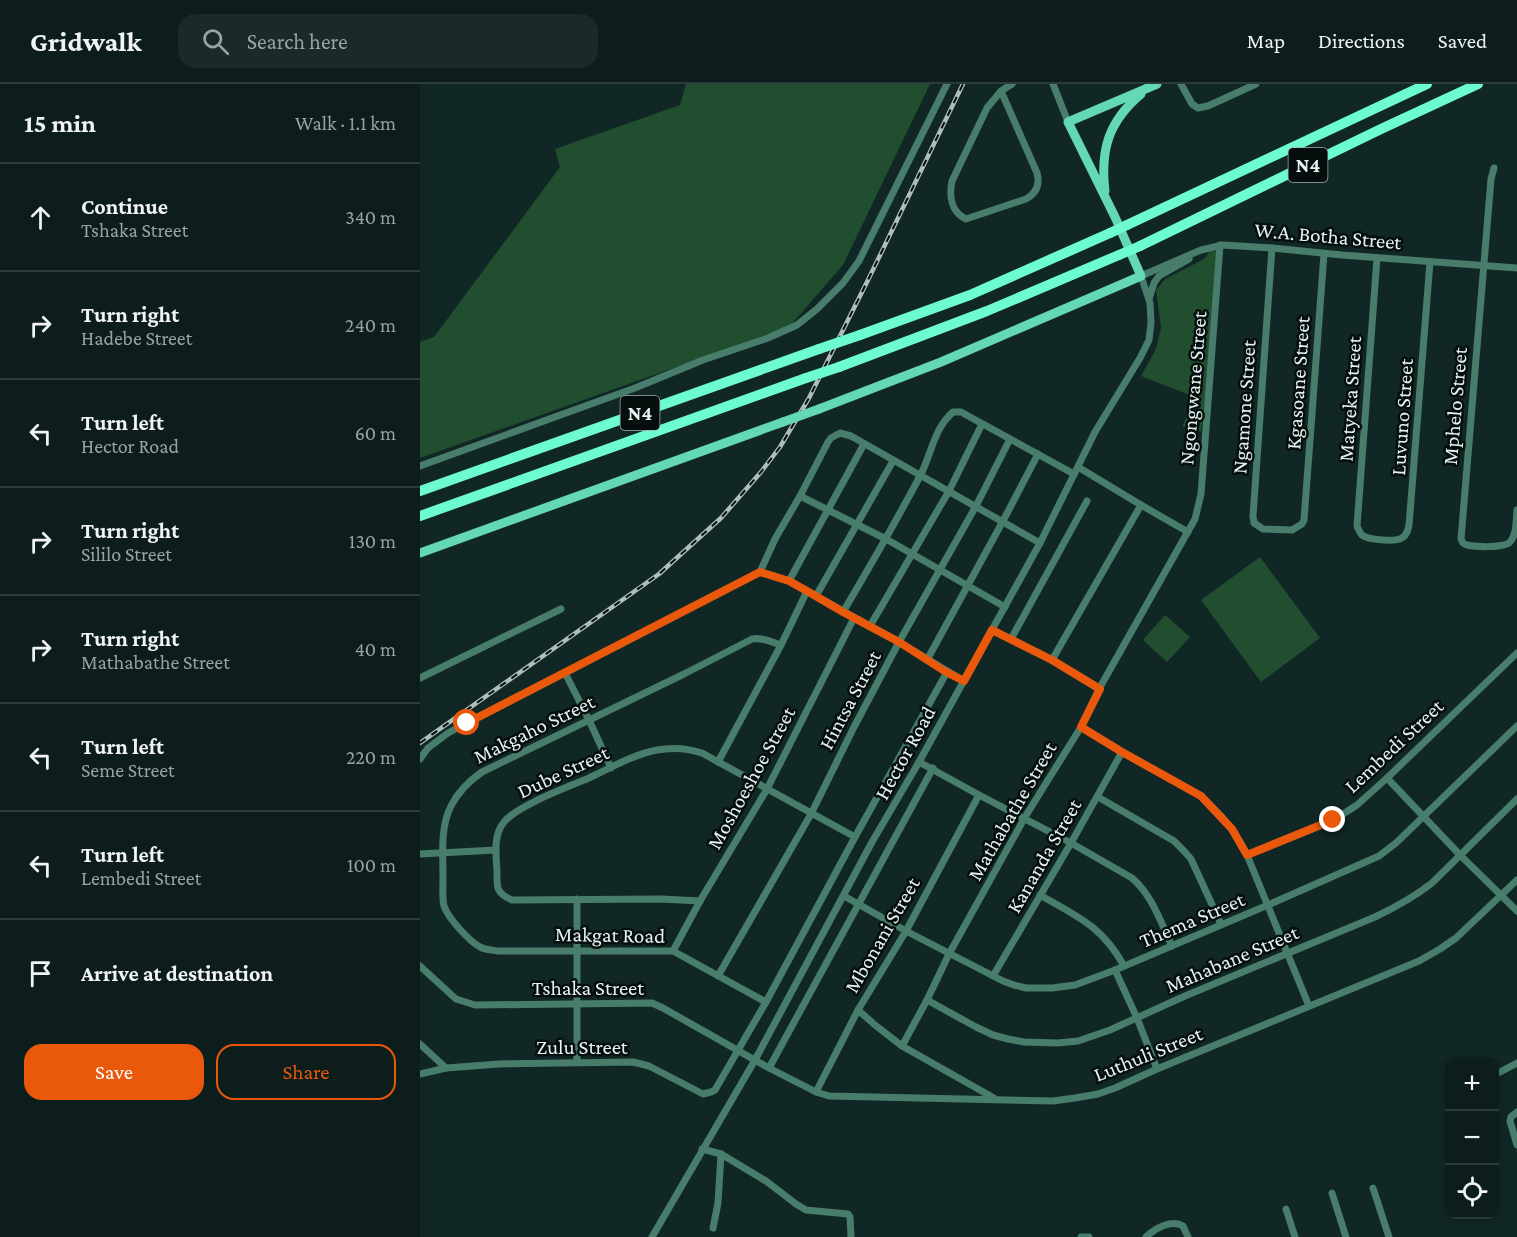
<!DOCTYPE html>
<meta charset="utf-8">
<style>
body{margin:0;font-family:"Crimson Pro",serif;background:#1a2a29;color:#f1f3f6}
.controls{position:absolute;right:18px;bottom:18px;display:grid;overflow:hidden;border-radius:12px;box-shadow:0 3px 9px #0003}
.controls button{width:54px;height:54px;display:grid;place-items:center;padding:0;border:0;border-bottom:2px solid #2c3b3b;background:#0c1d1c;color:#f1f3f6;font:30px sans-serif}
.stop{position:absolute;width:18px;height:18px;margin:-14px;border:4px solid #ea580c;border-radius:50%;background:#fff}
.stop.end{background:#ea580c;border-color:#fff;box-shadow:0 2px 6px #0008}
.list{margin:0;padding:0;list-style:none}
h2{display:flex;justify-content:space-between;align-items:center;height:78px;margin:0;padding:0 24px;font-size:26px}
h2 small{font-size:20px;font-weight:400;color:#9aa2a3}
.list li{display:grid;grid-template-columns:39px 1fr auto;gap:18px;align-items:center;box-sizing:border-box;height:108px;padding:0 24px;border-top:2px solid #2c3b3b}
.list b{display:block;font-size:22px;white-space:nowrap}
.list p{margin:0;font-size:20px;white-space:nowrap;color:#9aa2a3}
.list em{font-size:20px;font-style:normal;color:#9aa2a3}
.actions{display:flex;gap:12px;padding:18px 24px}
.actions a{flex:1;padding:14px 0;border:2px solid #ea580c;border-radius:18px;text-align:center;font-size:21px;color:#ea580c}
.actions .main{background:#ea580c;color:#fff}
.icon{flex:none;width:33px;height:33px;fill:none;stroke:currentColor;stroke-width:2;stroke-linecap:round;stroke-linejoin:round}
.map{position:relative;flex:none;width:1097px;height:1153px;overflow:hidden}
header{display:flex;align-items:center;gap:36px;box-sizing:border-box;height:84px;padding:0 30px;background:#0c1d1c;border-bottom:2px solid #2c3b3b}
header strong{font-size:28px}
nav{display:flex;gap:33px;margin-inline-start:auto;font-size:21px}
.search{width:420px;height:54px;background:#1a2a29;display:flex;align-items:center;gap:15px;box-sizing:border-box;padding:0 21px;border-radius:18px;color:#9aa2a3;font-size:22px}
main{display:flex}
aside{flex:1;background:#0c1d1c}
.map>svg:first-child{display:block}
.green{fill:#214e2f}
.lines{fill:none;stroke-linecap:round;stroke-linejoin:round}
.minor{stroke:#487c6b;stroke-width:7}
.major{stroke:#64d7b5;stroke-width:9}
.highway{stroke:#6dfbd2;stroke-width:10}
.rail-casing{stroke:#aebebd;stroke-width:4.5}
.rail{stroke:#050e0d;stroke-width:2;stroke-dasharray:7;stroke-linecap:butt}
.major-bridge{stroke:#64d7b5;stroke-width:9}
.highway-bridge{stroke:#6dfbd2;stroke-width:10}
.route{stroke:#ea580c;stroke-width:8}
.labels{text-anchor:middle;stroke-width:5;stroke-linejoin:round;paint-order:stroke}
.shield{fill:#050e0d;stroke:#a2aead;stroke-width:1.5}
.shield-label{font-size:20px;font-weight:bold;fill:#e5f2f1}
.street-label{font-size:21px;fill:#e5f2f1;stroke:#050e0d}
</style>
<header>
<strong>Gridwalk</strong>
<div class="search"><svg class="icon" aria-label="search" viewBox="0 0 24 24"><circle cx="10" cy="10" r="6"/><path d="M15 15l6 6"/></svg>Search here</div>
<nav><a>Map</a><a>Directions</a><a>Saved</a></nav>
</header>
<main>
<aside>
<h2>15 min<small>Walk · 1.1 km</small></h2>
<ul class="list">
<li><svg class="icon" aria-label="ahead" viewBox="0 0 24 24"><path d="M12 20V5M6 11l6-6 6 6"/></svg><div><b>Continue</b><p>Tshaka Street</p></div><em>340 m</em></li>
<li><svg class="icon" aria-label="right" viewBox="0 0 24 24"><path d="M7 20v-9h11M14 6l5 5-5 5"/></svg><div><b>Turn right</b><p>Hadebe Street</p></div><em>240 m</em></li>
<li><svg class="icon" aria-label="left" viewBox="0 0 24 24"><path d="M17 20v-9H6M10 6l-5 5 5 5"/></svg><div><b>Turn left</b><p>Hector Road</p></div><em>60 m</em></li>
<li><svg class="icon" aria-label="right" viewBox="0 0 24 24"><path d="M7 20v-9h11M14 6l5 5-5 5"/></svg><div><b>Turn right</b><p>Sililo Street</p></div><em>130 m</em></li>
<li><svg class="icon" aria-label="right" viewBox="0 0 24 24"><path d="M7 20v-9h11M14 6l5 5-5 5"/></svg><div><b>Turn right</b><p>Mathabathe Street</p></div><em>40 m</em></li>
<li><svg class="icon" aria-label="left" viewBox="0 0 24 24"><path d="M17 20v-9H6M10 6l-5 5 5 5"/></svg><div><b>Turn left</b><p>Seme Street</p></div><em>220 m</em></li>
<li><svg class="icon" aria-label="left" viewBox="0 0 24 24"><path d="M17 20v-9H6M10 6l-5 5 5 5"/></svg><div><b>Turn left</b><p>Lembedi Street</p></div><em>100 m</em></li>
<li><svg class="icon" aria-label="arrive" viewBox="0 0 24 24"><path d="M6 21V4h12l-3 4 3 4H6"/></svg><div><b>Arrive at destination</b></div></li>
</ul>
<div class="actions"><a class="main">Save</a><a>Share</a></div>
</aside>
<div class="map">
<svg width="1097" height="1153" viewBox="0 0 1097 1153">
<rect width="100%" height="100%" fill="#102726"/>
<g class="green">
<polygon points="266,0 510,0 423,181 369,243 0,374 0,258 14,253 140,83 135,65 260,21"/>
<polygon points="803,165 793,259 781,348 762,342 775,318 772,312 721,292 736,265 741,244 736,206 745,195 784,175 789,168"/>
<polygon points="840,473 900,554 841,598 781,516"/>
<polygon points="745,531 770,553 747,578 723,556"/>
</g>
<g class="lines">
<g class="minor">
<polyline points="633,0 648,38"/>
<polyline points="761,0 772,20 778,24 788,22 836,0"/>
<path d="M581,7L617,89C620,100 617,109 606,115L546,135C531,128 529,112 532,97L567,24L581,7L592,0"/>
<path d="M1074,84L1071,95L1041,455C1042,456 1042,458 1043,459C1048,464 1085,464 1090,458C1097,450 1096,436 1097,426"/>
<polyline points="852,164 833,432 834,439 843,445 872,446 882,440 884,436 904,170"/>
<path d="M957,174L937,442C939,446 939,448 942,451C948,456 975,458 982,454C987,451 988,446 989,441L1010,178"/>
<polyline points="729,215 734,199 739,192 769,175"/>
<polyline points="0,382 215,304 283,276 348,254 377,241 397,225 423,199 439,177 527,0"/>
<polyline points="658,383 721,421 768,448"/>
<polyline points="380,412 466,455 585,523"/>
<polyline points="340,488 355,455 380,412 408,358 411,354 420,349 431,352 620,459"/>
<polyline points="340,488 369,497 479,558 544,597"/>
<polyline points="369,497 444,360"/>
<polyline points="396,512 473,377"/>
<path d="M423,528C449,484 475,439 499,394C511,373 513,345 533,328H541L654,390"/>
<polyline points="450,542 529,407 562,340"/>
<polyline points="572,546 632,576 679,605"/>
<polyline points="591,555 667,417"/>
<polyline points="507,576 583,437 618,370"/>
<polyline points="632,576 721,421"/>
<polyline points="145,589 169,636 191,684"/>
<polyline points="0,594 141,525"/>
<polyline points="661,643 702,668 781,712 801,732 812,745 827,771 889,922"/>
<polyline points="0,675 8,664 28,649 340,488"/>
<polyline points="298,678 361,561 387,507"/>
<path d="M499,678L559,711L651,759L712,794C732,811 741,839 752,862"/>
<polyline points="967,694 1040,771 1097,827"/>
<polyline points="678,713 754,757 764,767 771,775 801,840"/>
<polyline points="0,770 76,766"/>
<polyline points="827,771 902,741 923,730 937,721 967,694 1097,569"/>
<path d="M620,811C658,833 682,842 704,882"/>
<polyline points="424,812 486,847 583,897 594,901 606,904 632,904 655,901 695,886 848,821 959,772 976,759 1097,642"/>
<polyline points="157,815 157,978"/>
<path d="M280,817L241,815L92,816C75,809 77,802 77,787C76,771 73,751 84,738C98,721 148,703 169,694C190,684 215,670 237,666C253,663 267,664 282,669L435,753"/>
<polyline points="253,867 280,817 347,705 434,534"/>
<polyline points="0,882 36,915 55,921 232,919 243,924 349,984 396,1008 409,1012 633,1017 655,1014 678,1010 695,1004 737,985 999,877 1020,865 1036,854 1097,796"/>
<polyline points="695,886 717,934 737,985"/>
<polyline points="298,892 391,730 434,643 479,558 556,422 590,355"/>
<polyline points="573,892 651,759 702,668"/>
<path d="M507,916L556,943L573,951L588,955L604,958L638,959L658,957L690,946L765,912L955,833C976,823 994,813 1012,799L1097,715"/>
<path d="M346,918L253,867H78C72,866 66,866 60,863C49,857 28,834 24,822C22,813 23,803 23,794C23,771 20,743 31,722C38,708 49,697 62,688L264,590L332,555C342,553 351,558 361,561"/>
<polyline points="438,926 455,941 482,962 574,1014"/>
<polyline points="0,960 26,984"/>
<polyline points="482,962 507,916 529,870 605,733 661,643 679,605 775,435 781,410 800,161"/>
<polyline points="349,984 513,684"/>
<polyline points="1080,988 1097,979"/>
<polyline points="0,990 26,984 79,980 213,978 229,982 283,1010 291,1008 295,1006 346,918 435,753 527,588"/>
<polyline points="396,1008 438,926 486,847 559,711"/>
<polyline points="1097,1028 1091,1033 1090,1037 1097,1061"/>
<polyline points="282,1065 301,1070 346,1097 376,1120 386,1126 428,1130 430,1133 431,1153"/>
<polyline points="953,1104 969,1153"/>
<polyline points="912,1109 926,1153"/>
<polyline points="866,1125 875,1153"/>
<polyline points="293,1144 298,1119 301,1070"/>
<polyline points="232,1153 335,976 452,758 499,678 620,459 675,348 720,274 729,256 731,239 730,219 721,192 781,166 803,161 852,164 922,171 1097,184"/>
<polyline points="661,1153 669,1153"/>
<path d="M726,1153C735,1144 752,1135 763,1142L768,1153"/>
</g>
<g class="major">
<path d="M685,107C680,65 689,37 721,10"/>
<polyline points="399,325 521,278 721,192 695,133 648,38 737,0"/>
<polyline points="0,469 363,338"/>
</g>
<g class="highway">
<polyline points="707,141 1007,0"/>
<polyline points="720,162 961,45 1058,0"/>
<polyline points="440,251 550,211 690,149"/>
<polyline points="419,283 567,227 699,171"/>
<polyline points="0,407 399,265"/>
<polyline points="0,432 386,294"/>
</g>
<defs>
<polyline id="rail" points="0,659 239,490 301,434 341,388 360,363 389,314 448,196 543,0"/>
</defs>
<use href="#rail" class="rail-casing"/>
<use href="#rail" class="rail"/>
<polyline class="major-bridge" points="363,338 399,325"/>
<g class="highway-bridge">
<polyline points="690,149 707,141"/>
<polyline points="699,171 720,162"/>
<polyline points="399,265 440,251"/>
<polyline points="386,294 419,283"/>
</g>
</g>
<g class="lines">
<polyline class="route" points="47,639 340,488 369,497 387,507 423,528 479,558 526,588 544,597 572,546 632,576 680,605 661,643 702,668 781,712 812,745 827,771 913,736"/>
</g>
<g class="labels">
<g class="shield">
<rect x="868.5" y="64" width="39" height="34" rx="4.5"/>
<rect x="200.5" y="312" width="39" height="34" rx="4.5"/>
</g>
<g class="shield-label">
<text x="888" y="88">N4</text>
<text x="220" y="336">N4</text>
</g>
<g class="street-label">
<text transform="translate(908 152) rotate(5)" y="7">W.A. Botha Street</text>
<text transform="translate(878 299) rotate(-86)" y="7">Kgasoane Street</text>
<text transform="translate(773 304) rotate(-85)" y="7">Ngongwane Street</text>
<text transform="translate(930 315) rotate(-86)" y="7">Matyeka Street</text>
<text transform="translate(1035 322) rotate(-85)" y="7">Mphelo Street</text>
<text transform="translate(824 323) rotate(-86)" y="7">Ngamone Street</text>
<text transform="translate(982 333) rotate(-86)" y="7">Luvuno Street</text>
<text transform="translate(430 616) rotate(-62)" y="7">Hintsa Street</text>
<text transform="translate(114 645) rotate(-26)" y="7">Makgaho Street</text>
<text transform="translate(974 662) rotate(-43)" y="7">Lembedi Street</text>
<text transform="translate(485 669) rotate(-61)" y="7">Hector Road</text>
<text transform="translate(143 688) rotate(-25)" y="7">Dube Street</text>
<text transform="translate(331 694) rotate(-61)" y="7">Moshoeshoe Street</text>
<text transform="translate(592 727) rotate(-60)" y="7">Mathabathe Street</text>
<text transform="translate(624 772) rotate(-60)" y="7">Kananda Street</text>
<text transform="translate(772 836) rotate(-23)" y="7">Thema Street</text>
<text transform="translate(190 851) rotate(1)" y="7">Makgat Road</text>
<text transform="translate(462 851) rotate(-60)" y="7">Mbonani Street</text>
<text transform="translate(812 875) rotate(-23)" y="7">Mahabane Street</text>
<text x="168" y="911">Tshaka Street</text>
<text x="162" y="970">Zulu Street</text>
<text transform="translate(728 970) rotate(-22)" y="7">Luthuli Street</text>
</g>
</g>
</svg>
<div class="controls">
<button>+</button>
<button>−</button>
<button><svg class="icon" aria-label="locate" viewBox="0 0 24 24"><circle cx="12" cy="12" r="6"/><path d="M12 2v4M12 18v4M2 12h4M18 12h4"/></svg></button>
</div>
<div class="stop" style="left:47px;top:639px"></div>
<div class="stop end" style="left:913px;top:736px"></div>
</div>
</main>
